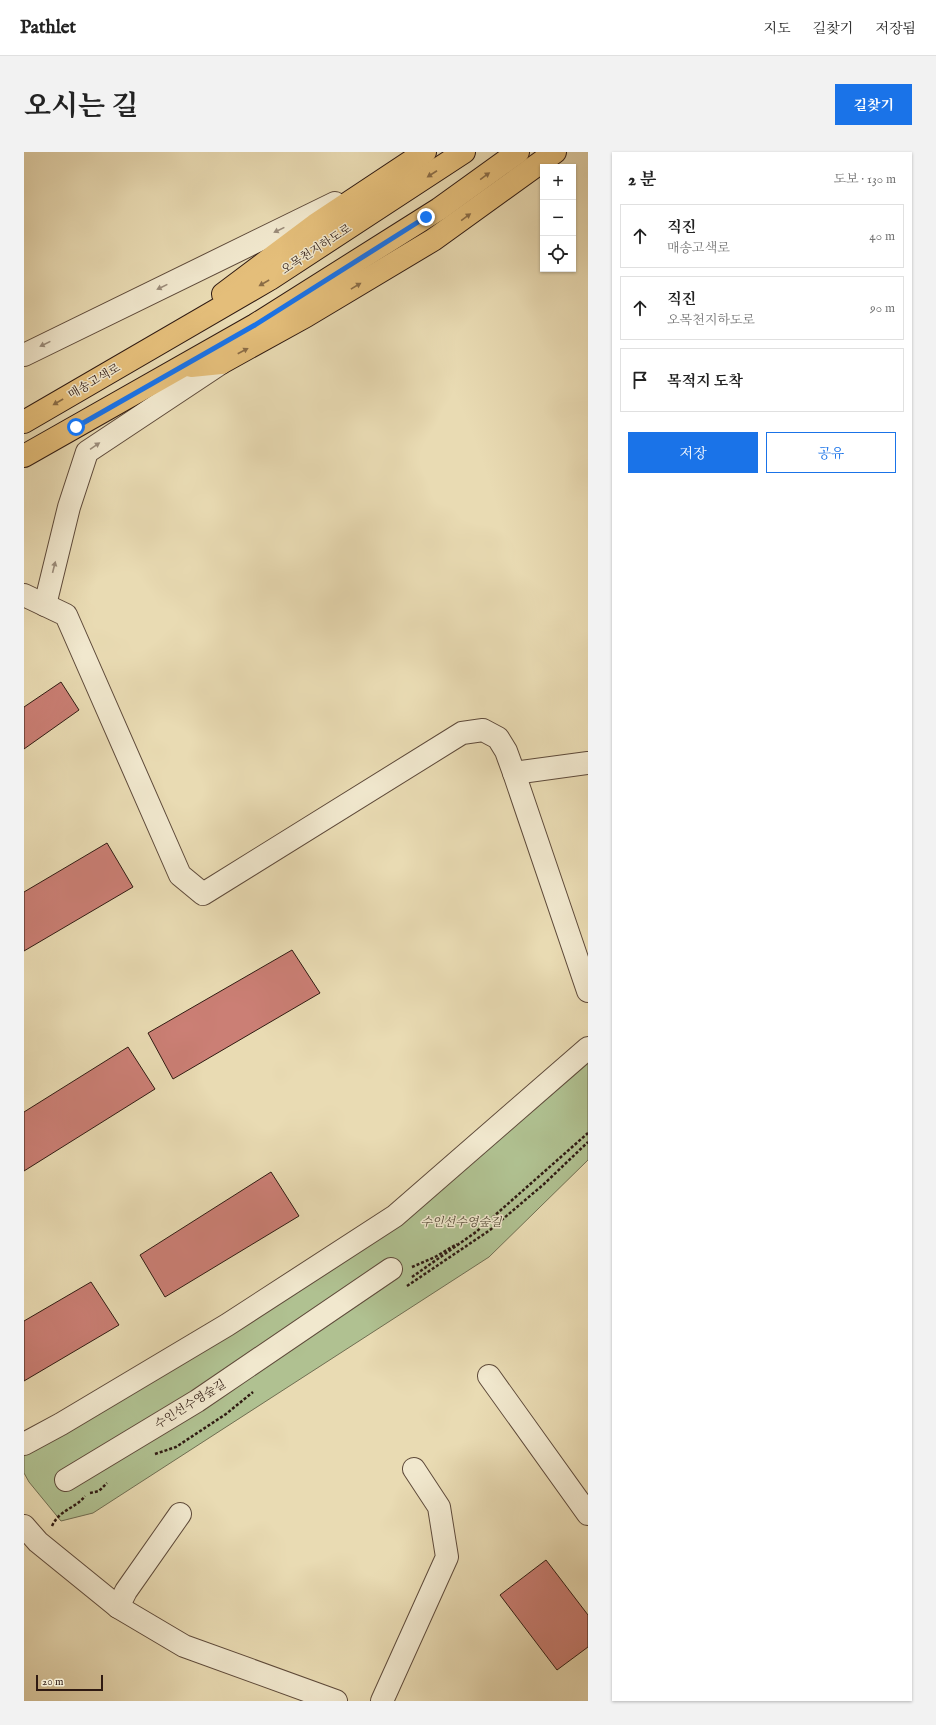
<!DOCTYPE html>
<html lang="ko">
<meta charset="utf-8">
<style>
body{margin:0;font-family:"IM FELL English","Noto Serif KR",serif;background:#f2f2f2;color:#222}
.controls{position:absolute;right:12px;top:12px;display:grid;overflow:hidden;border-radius:0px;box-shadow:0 1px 3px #0004}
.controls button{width:36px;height:36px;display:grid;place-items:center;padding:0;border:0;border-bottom:1px solid #e0e0e0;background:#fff;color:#222;font:20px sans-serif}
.scale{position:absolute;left:12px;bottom:10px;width:67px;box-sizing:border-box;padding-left:4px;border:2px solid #2f1a12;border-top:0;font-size:11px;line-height:14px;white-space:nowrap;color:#2f1a12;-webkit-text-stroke:3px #f1e8ce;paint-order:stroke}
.stop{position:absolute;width:12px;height:12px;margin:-9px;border:3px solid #1a73e8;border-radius:50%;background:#fff}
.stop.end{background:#1a73e8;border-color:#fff;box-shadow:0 1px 4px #0008}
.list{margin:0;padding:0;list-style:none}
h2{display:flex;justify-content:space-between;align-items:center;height:52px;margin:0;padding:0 16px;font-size:17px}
h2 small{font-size:13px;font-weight:400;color:#767676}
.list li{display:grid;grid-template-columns:26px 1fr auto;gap:12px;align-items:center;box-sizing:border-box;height:64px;margin:0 8px 8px;padding:0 8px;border:1px solid #e0e0e0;border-radius:0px}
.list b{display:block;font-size:15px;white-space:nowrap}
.list p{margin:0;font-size:13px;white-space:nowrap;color:#767676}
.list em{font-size:13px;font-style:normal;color:#767676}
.actions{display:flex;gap:8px;padding:12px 16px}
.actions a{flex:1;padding:9px 0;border:1px solid #1a73e8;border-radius:0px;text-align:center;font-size:14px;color:#1a73e8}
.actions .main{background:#1a73e8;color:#fff}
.icon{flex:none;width:22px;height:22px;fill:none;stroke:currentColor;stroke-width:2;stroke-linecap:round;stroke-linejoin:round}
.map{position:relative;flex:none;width:564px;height:1549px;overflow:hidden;border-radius:0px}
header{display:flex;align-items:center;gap:24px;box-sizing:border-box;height:56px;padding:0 20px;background:#fff;border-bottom:1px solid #e0e0e0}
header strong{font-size:19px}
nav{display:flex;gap:22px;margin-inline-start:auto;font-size:14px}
.intro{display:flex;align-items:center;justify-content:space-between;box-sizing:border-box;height:96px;padding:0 24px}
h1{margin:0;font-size:28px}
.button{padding:10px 18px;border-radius:0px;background:#1a73e8;color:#fff;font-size:14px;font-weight:700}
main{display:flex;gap:24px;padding:0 24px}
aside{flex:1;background:#fff;border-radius:0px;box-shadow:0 1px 3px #0004}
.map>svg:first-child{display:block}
.green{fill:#b0c191;stroke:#706e52}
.building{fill:#cb7f75;stroke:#2f1a12}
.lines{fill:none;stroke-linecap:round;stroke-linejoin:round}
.minor-casing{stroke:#5e4a3a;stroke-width:24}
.major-casing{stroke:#2f1a12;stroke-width:24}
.path{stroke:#2f1a12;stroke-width:2.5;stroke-dasharray:3 2;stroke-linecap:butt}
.minor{stroke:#f1e8ce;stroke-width:22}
.major{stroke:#e4be7a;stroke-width:22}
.oneway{fill:#8a6c46}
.oneway2{fill:#9a8b79}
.route{stroke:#1a73e8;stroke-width:5}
.labels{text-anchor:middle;stroke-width:3;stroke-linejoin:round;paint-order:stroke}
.street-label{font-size:12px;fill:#2f1a12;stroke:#f1e8ce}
.park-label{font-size:12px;font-style:italic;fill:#564c38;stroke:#f1e8ce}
</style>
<header>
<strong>Pathlet</strong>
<nav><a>지도</a><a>길찾기</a><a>저장됨</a></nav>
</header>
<div class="intro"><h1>오시는 길</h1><a class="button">길찾기</a></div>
<main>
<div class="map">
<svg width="564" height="1549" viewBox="0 0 564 1549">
<rect width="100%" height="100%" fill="#e9dbb3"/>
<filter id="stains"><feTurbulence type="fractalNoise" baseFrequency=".005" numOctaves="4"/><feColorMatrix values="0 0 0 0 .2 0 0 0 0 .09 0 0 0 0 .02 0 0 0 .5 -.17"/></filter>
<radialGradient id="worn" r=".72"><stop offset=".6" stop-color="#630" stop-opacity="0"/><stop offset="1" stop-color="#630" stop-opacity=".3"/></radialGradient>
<polygon class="green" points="564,907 564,1008 465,1105 69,1361 37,1369 5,1330 0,1321 0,1302 313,1115"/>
<g class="building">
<polygon points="37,530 55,558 0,597 0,555"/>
<polygon points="83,691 109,735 0,799 0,740"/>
<polygon points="268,798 296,841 149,927 124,881"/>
<polygon points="104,895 131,937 0,1019 0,960"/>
<polygon points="247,1020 275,1064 141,1145 116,1103"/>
<polygon points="67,1130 95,1173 0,1229 0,1169"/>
<polygon points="522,1408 564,1463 564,1495 533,1518 476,1443"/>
</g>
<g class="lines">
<defs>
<g id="minor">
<polyline points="0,203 311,51"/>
<polyline points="0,443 42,463 156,723 179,742 438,581 459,578 474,586 482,599 490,621 564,839"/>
<polyline points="21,453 45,355 63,300 197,211"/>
<polyline points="490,621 564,611"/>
<polyline points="465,1224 564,1362"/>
<polyline points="0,1292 37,1272 203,1173 371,1064 564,896"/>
<polyline points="42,1328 173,1249 367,1117"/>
<polyline points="0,1374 14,1390 94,1455 160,1494 312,1549"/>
<polyline points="94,1455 102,1439 156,1362"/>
<polyline points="358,1549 423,1405 415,1355 390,1317"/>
</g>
<g id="major">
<polyline points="199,142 291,73 401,0"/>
<polyline points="167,214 197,211 282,164 409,88 531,0"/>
<polyline points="0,270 246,127 440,0"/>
<polyline points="0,304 231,173 415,57 494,0"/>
</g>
</defs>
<use href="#minor" class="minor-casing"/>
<use href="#major" class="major-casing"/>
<g class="path">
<polyline points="388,1115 411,1105 433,1092"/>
<polyline points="388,1125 452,1080 564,981"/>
<polyline points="383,1134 466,1078 520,1032 564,990"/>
<polyline points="131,1302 152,1295 202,1262 229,1240"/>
<polyline points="66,1341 75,1339 83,1331"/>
<path d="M28,1374C36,1357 51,1357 61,1344"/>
</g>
<use href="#minor" class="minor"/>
<use href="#major" class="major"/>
</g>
<defs><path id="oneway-solid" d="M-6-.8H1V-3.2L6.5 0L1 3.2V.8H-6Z"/></defs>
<g class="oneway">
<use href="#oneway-solid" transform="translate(408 22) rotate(147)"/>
<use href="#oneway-solid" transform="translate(461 24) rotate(-36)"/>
<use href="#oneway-solid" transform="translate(442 65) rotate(-36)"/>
<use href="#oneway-solid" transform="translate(240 131) rotate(150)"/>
<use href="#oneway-solid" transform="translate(332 134) rotate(-31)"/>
<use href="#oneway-solid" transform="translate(219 199) rotate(-28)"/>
<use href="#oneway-solid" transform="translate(34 250) rotate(150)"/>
</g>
<g class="oneway2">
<use href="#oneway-solid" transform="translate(255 78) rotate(154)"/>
<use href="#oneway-solid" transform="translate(138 135) rotate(154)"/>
<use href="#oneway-solid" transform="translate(21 192) rotate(154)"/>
<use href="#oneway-solid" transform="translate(71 294) rotate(-34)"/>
<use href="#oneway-solid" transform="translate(30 415) rotate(-76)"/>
</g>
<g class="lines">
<polyline class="route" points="52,275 231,173 402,65"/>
</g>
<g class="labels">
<g class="street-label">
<text transform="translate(292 97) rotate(-33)" y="4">오목천지하도로</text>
<text transform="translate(70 229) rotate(-30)" y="4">매송고색로</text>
<text transform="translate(166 1252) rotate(-32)" y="4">수인선수영숲길</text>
</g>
<g class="park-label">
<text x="437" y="1074">수인선수영숲길</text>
</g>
</g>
<rect width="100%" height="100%" filter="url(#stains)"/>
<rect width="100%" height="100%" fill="url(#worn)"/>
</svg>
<div class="controls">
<button>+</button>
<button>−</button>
<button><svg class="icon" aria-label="locate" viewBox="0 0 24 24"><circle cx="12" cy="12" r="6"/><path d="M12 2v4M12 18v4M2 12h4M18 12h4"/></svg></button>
</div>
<div class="scale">20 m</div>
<div class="stop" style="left:52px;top:275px"></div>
<div class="stop end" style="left:402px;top:65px"></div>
</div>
<aside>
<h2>2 분<small>도보 · 130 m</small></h2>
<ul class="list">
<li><svg class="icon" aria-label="ahead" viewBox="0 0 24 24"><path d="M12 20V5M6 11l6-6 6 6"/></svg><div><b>직진</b><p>매송고색로</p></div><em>40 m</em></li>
<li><svg class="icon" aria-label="ahead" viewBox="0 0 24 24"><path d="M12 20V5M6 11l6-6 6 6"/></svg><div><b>직진</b><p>오목천지하도로</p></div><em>90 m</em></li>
<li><svg class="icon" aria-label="arrive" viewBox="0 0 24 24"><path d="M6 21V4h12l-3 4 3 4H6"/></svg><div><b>목적지 도착</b></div></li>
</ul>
<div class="actions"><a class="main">저장</a><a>공유</a></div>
</aside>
</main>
